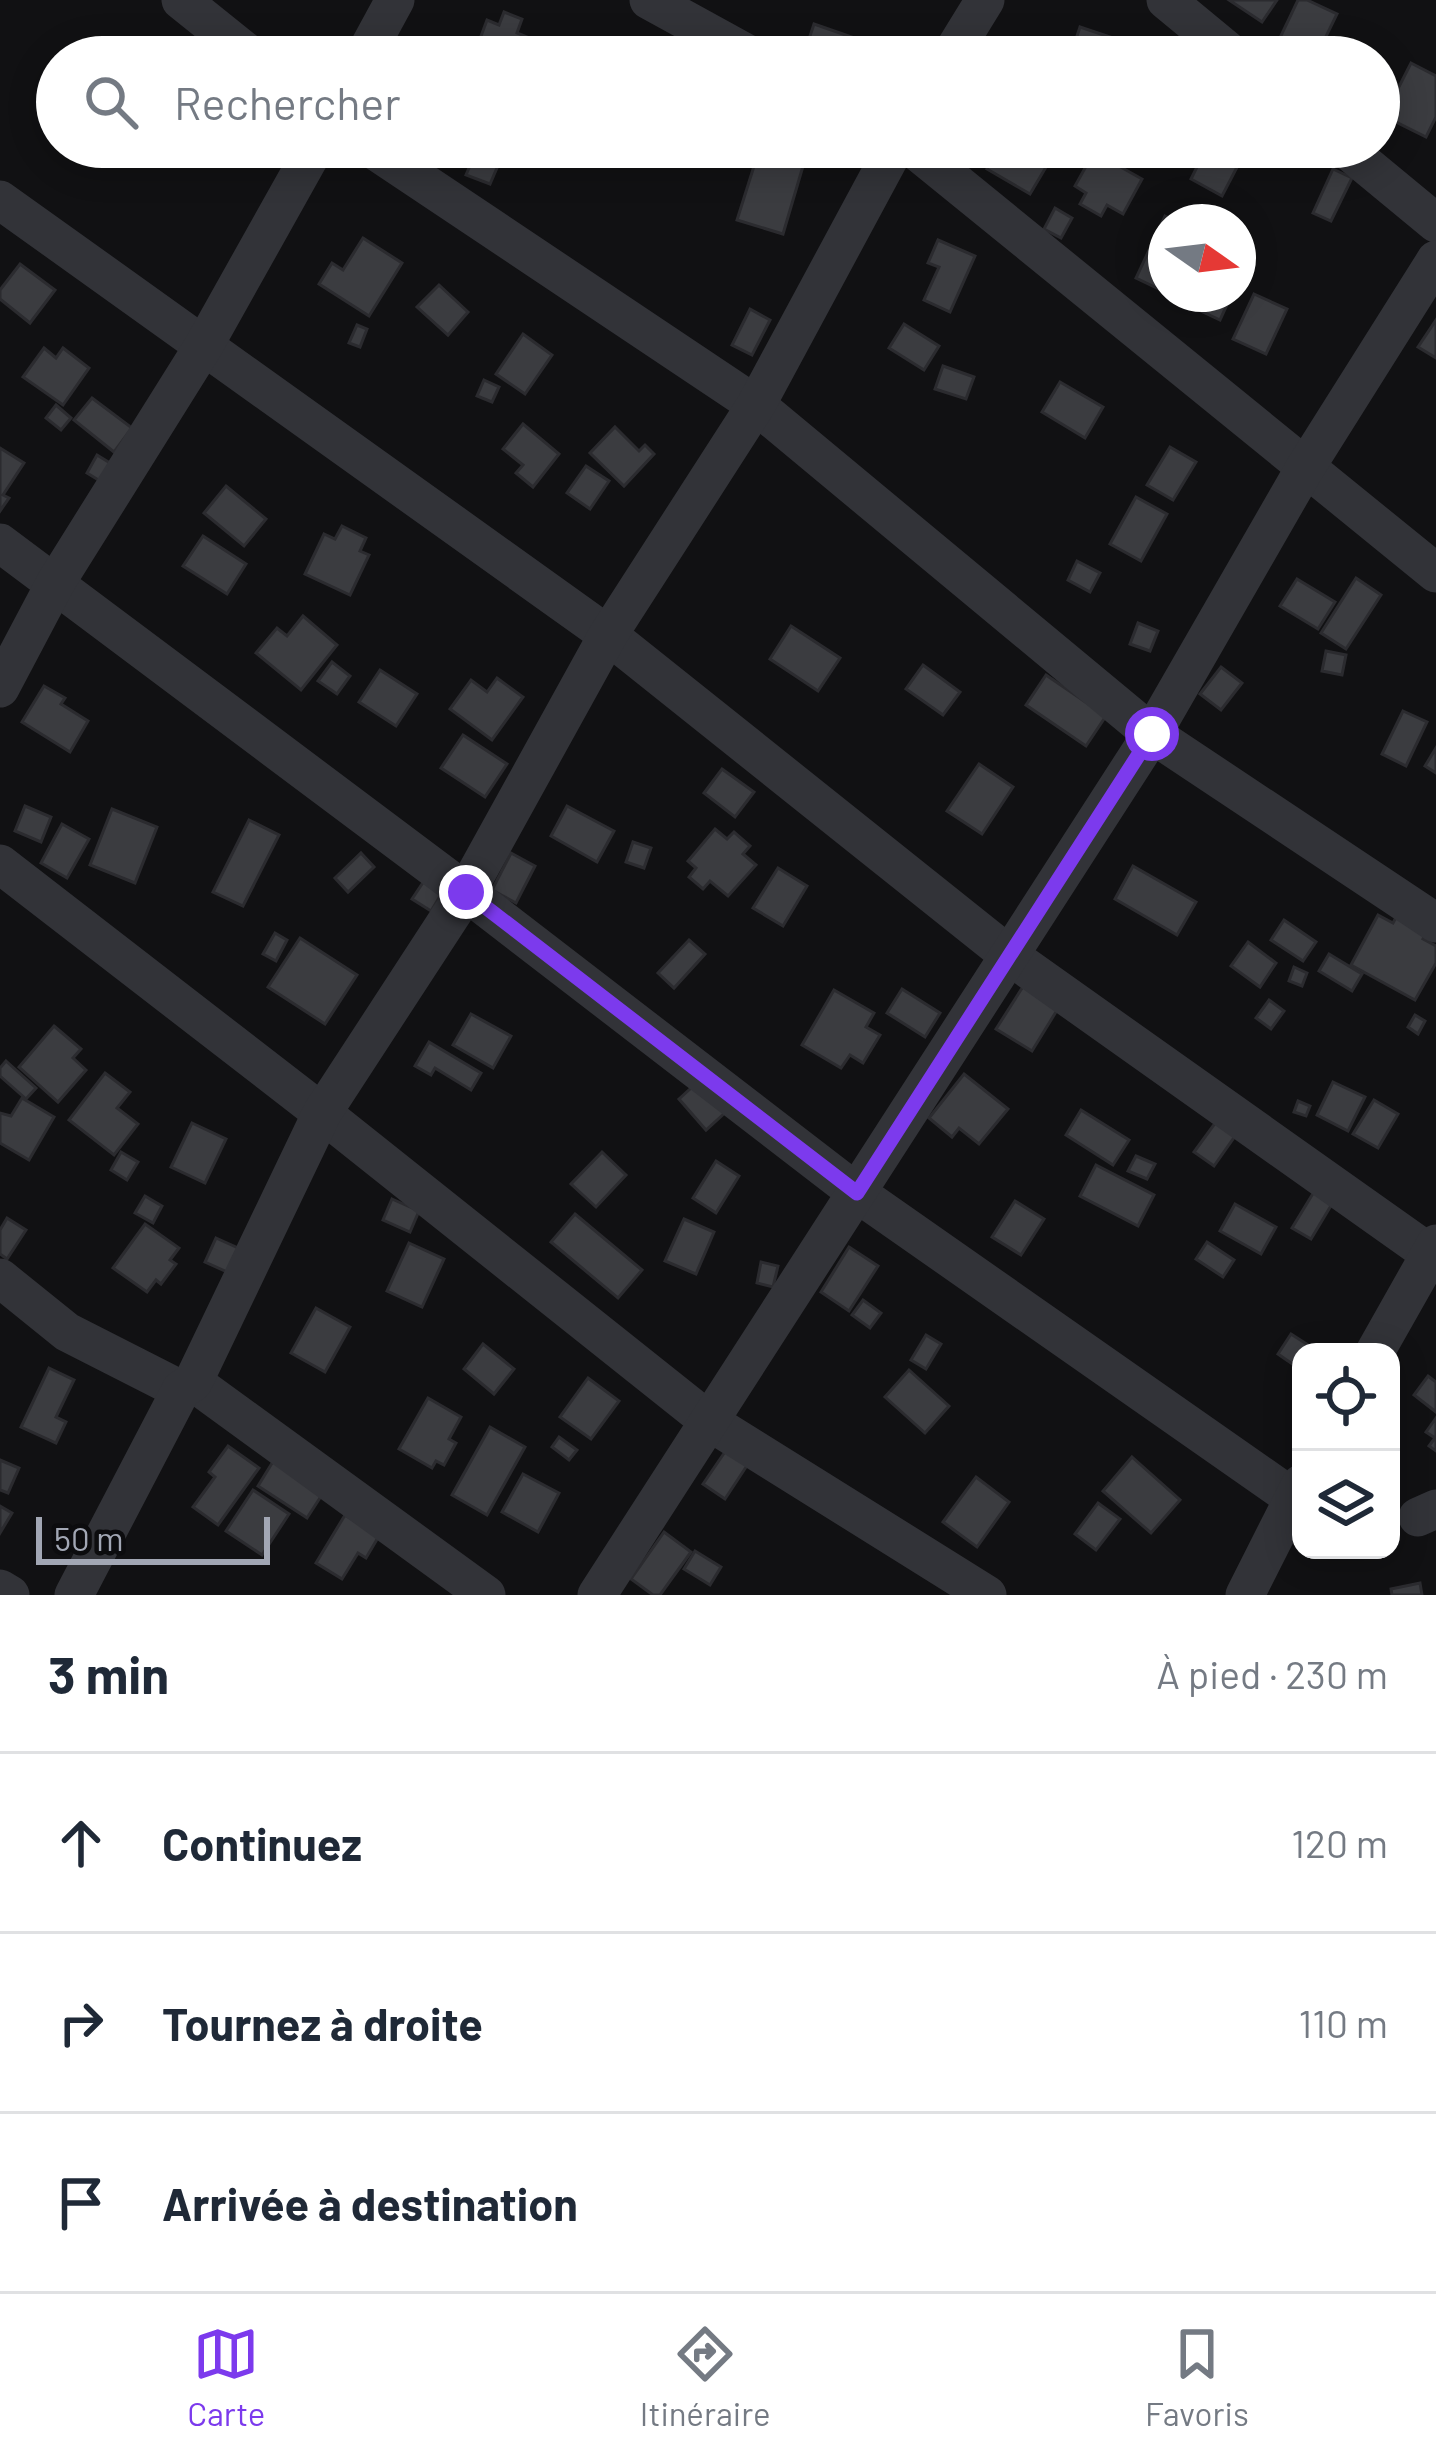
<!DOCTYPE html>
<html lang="fr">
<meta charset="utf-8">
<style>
body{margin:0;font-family:Barlow,sans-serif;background:#f2f2f3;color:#1f2937}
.controls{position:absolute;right:36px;bottom:36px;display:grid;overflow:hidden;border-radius:24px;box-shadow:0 6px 30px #0003}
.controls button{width:108px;height:108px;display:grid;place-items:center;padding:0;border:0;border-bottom:3px solid #e0e1e3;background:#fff;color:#1f2937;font:60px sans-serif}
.compass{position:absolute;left:1148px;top:204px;width:108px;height:108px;border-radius:50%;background:#fff;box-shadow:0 6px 30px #0003;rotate:104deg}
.scale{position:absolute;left:36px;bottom:30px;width:234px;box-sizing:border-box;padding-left:12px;border:6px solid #a2a7b4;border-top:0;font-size:33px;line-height:42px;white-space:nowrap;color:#a2a7b4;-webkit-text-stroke:9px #0c0c0e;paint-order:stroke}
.stop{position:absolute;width:36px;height:36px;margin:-27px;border:9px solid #7c3aed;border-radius:50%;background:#fff}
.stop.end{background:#7c3aed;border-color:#fff;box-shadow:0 3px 12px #0008}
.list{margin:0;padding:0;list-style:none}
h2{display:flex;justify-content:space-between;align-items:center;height:156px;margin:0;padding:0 48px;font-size:51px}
h2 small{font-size:39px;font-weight:400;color:#747a83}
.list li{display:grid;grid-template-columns:78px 1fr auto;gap:36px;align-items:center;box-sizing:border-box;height:180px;padding:0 48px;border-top:3px solid #e0e1e3}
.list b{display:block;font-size:45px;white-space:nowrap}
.list em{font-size:39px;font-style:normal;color:#747a83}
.icon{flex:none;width:66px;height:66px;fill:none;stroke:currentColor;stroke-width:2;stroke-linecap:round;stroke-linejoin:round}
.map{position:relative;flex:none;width:1436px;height:1595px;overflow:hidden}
.search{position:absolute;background:#fff;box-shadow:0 6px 30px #0003;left:36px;right:36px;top:36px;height:132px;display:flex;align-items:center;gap:30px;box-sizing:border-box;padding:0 42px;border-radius:66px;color:#747a83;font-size:45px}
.sheet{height:696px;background:#fff}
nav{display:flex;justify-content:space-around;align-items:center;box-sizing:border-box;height:168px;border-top:3px solid #e0e1e3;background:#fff;font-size:33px;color:#747a83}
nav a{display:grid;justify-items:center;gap:6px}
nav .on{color:#7c3aed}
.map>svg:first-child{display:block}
.building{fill:#3b3c40;stroke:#2b2b2f;stroke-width:3}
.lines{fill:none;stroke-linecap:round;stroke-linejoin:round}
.minor{stroke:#323338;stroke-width:39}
.route{stroke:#7c3aed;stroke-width:15}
</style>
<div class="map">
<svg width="1436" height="1595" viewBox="0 0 1436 1595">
<rect width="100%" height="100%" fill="#111113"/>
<g class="building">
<polygon points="1229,0 1277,0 1262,22"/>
<polygon points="1298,0 1307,0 1337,14 1316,57 1304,57 1277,44"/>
<polygon points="504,12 522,19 517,33 532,39 524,57 502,57 477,47 487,20 499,25"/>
<polygon points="814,24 863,41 858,57 803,57"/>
<polygon points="1080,27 1116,39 1110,57 1070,57"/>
<polygon points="444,41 473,57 436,57"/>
<polygon points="1411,63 1436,76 1436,117 1426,137 1384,116"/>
<polygon points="478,147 506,147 490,184 466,175"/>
<polygon points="760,147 778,147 806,156 783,234 737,220"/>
<polygon points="1000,147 1058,147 1030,194 987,169"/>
<polygon points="1207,147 1246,150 1222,196 1191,179"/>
<polygon points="1094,152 1142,179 1123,214 1107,205 1101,216 1080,204 1086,193 1075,186"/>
<polygon points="1333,169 1352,178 1331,221 1313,213"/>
<polygon points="1055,208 1072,218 1061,238 1044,229"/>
<polygon points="1165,216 1178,222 1166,222 1165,292 1136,278"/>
<polygon points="363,238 402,263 369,316 319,284 332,263 343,270"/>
<polygon points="938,240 975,256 950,312 924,300 939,267 928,263"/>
<polygon points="20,264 55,290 30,323 0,299 0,290"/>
<polygon points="439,285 468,312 448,335 417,307"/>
<polygon points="1208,294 1232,294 1220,320 1201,311"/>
<polygon points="1254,294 1287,309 1266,354 1233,339"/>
<polygon points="750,309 770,320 752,355 732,345"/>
<polygon points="1436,320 1436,358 1418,347"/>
<polygon points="904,324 939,346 924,370 889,348"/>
<polygon points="357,325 367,329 360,347 349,343"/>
<polygon points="523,334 552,355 525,394 496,374"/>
<polygon points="44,348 56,358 63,348 89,368 63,405 23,377"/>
<polygon points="943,366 974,377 966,399 935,389"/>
<polygon points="484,380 499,387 492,402 477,396"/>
<polygon points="1060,382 1103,407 1085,438 1042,412"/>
<polygon points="92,398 132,428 114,452 74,420"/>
<polygon points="56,405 71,418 61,430 46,418"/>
<polygon points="523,424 559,454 533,487 516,473 523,465 503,449"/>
<polygon points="615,427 639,451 645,445 654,454 624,486 590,453"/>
<polygon points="1170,447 1196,462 1173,500 1147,485"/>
<polygon points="0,448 24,463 3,495 9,498 0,511"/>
<polygon points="97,455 115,466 105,484 87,473"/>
<polygon points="586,466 609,481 590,509 567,493"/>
<polygon points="226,486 266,519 244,546 204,513"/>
<polygon points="1136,497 1167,514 1141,561 1110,544"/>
<polygon points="342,526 366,538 360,551 369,555 350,595 305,574 324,534 335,539"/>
<polygon points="203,536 246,564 227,594 183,566"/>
<polygon points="1077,561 1100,573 1090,592 1068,580"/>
<polygon points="1356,578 1381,595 1346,649 1321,633"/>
<polygon points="1297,579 1335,602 1318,629 1280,606"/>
<polygon points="303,616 337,645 301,690 256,653 277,628 287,636"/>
<polygon points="1138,623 1158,631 1150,651 1130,644"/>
<polygon points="791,626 840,658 818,691 770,659"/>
<polygon points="1326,651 1346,655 1342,675 1322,671"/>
<polygon points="332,662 350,676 337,694 318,681"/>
<polygon points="923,665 960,692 943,715 906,689"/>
<polygon points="1221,667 1242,683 1221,710 1200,694"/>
<polygon points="380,670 417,694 396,726 359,702"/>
<polygon points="1046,675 1106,716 1086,746 1026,705"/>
<polygon points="497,678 523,697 492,740 450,709 471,680 487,692"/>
<polygon points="44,686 65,698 61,704 88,721 70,752 22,722"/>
<polygon points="1403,711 1427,722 1406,766 1382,754"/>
<polygon points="463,735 507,764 485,797 441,768"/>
<polygon points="1436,748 1436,773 1425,766"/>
<polygon points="979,764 1013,787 982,834 947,811"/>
<polygon points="722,769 754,792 735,817 704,793"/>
<polygon points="25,806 51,817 41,842 15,831"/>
<polygon points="567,806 614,831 597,862 551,836"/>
<polygon points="112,809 157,827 135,883 90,865"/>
<polygon points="249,820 279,835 243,906 213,892"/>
<polygon points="62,824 89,839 67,878 41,863"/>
<polygon points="715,829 727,839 734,832 750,846 743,854 756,865 728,896 710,881 703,889 689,877 696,868 688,861"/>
<polygon points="633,842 651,848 644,868 626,862"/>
<polygon points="361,853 374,867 348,892 335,878"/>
<polygon points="511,853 535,866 516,903 492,890"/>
<polygon points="1133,866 1196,902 1177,935 1115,899"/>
<polygon points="778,868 807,886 783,926 753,908"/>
<polygon points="424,881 442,893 431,911 412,899"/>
<polygon points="1400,910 1430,926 1423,939 1436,946 1436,963 1415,1000 1351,965 1378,915 1393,923"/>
<polygon points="1284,920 1316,942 1303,961 1271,940"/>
<polygon points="275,933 287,940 276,961 263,954"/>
<polygon points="300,938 357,975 325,1024 268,987"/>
<polygon points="689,940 705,954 674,988 658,973"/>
<polygon points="1248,942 1276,963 1260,987 1231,966"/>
<polygon points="1329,954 1362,974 1352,991 1319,971"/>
<polygon points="1294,967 1307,973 1302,986 1289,981"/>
<polygon points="1024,985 1059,1007 1032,1051 996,1029"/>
<polygon points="902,989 940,1013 925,1037 887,1013"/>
<polygon points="834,990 874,1013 866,1027 880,1035 863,1063 850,1055 841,1068 802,1045"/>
<polygon points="1269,1000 1284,1011 1271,1029 1256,1018"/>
<polygon points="471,1014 511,1036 493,1068 453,1045"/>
<polygon points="1415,1015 1425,1021 1418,1034 1408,1027"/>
<polygon points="54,1026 81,1049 73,1058 86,1070 58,1102 19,1067"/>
<polygon points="429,1042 481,1073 471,1090 435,1068 431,1075 415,1066"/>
<polygon points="6,1061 36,1088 26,1099 0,1076 0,1068"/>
<polygon points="105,1073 130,1092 117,1108 138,1124 114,1155 69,1120"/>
<polygon points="964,1074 1008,1109 979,1144 959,1128 952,1137 929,1118"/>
<polygon points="700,1080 727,1111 706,1130 679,1099"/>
<polygon points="1333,1082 1365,1097 1348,1131 1317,1115"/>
<polygon points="22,1098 54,1117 29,1160 0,1143 0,1113 11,1116"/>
<polygon points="1374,1100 1398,1114 1378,1148 1353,1134"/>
<polygon points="1298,1101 1310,1106 1306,1116 1294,1112"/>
<polygon points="1081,1110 1129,1140 1113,1165 1066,1135"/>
<polygon points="1221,1115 1240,1129 1214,1166 1194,1152"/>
<polygon points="192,1123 226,1139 205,1183 171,1167"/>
<polygon points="121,1152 138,1162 127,1180 111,1170"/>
<polygon points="602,1152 626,1175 596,1207 571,1184"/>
<polygon points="1136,1156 1155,1164 1147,1179 1128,1171"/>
<polygon points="716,1161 739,1176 716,1213 693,1198"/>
<polygon points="1096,1165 1154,1195 1138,1226 1080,1196"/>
<polygon points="1323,1177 1341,1189 1311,1239 1292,1228"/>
<polygon points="145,1196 162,1206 153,1223 135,1213"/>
<polygon points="392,1199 419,1211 410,1232 383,1220"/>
<polygon points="1015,1201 1044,1219 1021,1255 992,1237"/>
<polygon points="1235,1204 1276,1227 1261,1254 1220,1231"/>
<polygon points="575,1214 642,1270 618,1298 551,1242"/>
<polygon points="7,1218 26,1230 7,1259 0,1254 0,1230"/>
<polygon points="684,1219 714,1232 696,1274 665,1261"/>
<polygon points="145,1224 179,1248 170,1260 176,1264 161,1284 156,1280 147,1292 113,1268"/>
<polygon points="216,1238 247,1252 236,1276 205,1262"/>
<polygon points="1207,1242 1234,1260 1223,1277 1196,1259"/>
<polygon points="409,1243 444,1259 422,1307 387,1291"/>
<polygon points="849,1247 878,1266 849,1311 821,1292"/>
<polygon points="761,1262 778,1266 773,1287 757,1283"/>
<polygon points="863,1300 881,1313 870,1328 852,1315"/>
<polygon points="316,1308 350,1327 325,1372 291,1353"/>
<polygon points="1291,1334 1319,1352 1301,1352 1301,1370 1278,1354"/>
<polygon points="926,1335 941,1344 926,1369 911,1360"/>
<polygon points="483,1344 514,1369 494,1394 464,1369"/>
<polygon points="49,1368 74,1380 56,1417 66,1422 56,1443 21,1427"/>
<polygon points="909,1370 949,1406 925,1433 885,1397"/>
<polygon points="1428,1376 1436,1382 1436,1412 1414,1395"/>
<polygon points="588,1378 619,1401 591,1439 560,1417"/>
<polygon points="428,1398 461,1417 449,1439 456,1443 444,1465 436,1461 432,1468 399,1449"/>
<polygon points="1436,1418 1436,1451 1429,1446 1435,1438 1426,1432"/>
<polygon points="490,1427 525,1447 487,1515 452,1495"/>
<polygon points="559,1437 577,1450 569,1460 552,1447"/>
<polygon points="731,1443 752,1458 725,1499 703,1484"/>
<polygon points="228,1446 259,1468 218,1525 193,1507 215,1477 209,1472"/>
<polygon points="277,1455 327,1487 307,1518 258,1486"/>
<polygon points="1132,1457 1180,1500 1151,1533 1103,1491"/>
<polygon points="0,1460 19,1468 8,1493 0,1490"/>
<polygon points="523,1474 559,1493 538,1532 502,1512"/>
<polygon points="976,1477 1009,1502 977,1547 943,1522"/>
<polygon points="253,1490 289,1514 262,1555 226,1531"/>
<polygon points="1098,1503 1120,1519 1096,1550 1075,1534"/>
<polygon points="0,1506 12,1513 0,1533"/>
<polygon points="345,1515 379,1536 366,1558 358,1553 342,1579 316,1563"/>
<polygon points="664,1532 691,1552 660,1595 653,1595 631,1579"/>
<polygon points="695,1551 721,1567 710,1585 684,1569"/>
<polygon points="1420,1583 1422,1595 1392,1595 1391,1589"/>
</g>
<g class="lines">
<g class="minor">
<polyline points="181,0 252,57"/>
<polyline points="649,0 753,57"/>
<polyline points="1166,0 1235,57"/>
<polyline points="364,57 395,0"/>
<polyline points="950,57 985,0"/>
<polyline points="370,147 756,405 1152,734 1436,923"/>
<polyline points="912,147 1436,573"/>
<polyline points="1344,147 1436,223"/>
<polyline points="0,200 608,635 1010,956 1436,1258"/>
<polyline points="0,543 466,892 857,1193 1293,1498"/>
<polyline points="0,688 56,582 203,347 315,147"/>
<polyline points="0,864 322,1113 710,1422 987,1595"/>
<polyline points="0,1278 67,1332 181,1390"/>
<polyline points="1375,1352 1436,1244"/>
<polyline points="193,1382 486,1595"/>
<polyline points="1418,1517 1436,1509"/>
<polyline points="0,1589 10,1595"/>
<polyline points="74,1595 181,1390 193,1382 322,1113 466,892 608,635 756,405 895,147"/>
<polyline points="597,1595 1152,734 1305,468 1436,260"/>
<polyline points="1245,1595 1301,1484"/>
</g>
</g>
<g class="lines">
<polyline class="route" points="466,892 857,1193 1152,734"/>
</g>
</svg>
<div class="controls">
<button><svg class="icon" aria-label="locate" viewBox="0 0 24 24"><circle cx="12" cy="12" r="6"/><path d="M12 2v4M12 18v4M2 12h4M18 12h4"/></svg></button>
<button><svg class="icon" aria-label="layers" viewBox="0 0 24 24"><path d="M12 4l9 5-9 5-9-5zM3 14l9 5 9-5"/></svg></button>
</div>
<svg class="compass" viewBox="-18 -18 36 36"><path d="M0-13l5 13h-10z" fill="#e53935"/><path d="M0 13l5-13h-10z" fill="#747a83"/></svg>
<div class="scale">50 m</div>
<div class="stop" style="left:1152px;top:734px"></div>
<div class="stop end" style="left:466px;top:892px"></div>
<div class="search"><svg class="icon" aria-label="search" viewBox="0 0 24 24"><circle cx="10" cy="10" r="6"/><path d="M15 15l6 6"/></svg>Rechercher</div>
</div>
<section class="sheet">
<h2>3 min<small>À pied · 230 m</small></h2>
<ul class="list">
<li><svg class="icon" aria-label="ahead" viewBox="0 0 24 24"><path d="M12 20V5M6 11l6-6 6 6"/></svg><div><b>Continuez</b></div><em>120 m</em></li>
<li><svg class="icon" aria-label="right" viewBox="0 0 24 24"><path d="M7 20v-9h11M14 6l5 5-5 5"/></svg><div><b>Tournez à droite</b></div><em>110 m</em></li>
<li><svg class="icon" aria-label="arrive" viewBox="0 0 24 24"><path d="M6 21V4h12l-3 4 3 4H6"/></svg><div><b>Arrivée à destination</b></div></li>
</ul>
</section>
<nav>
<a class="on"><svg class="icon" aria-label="map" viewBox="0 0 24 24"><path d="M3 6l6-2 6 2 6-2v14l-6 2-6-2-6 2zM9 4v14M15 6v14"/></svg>Carte</a>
<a><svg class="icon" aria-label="directions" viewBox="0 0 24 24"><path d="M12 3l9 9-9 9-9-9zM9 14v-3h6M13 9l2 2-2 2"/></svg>Itinéraire</a>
<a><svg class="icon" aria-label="saved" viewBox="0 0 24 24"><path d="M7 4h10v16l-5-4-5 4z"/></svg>Favoris</a>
</nav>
